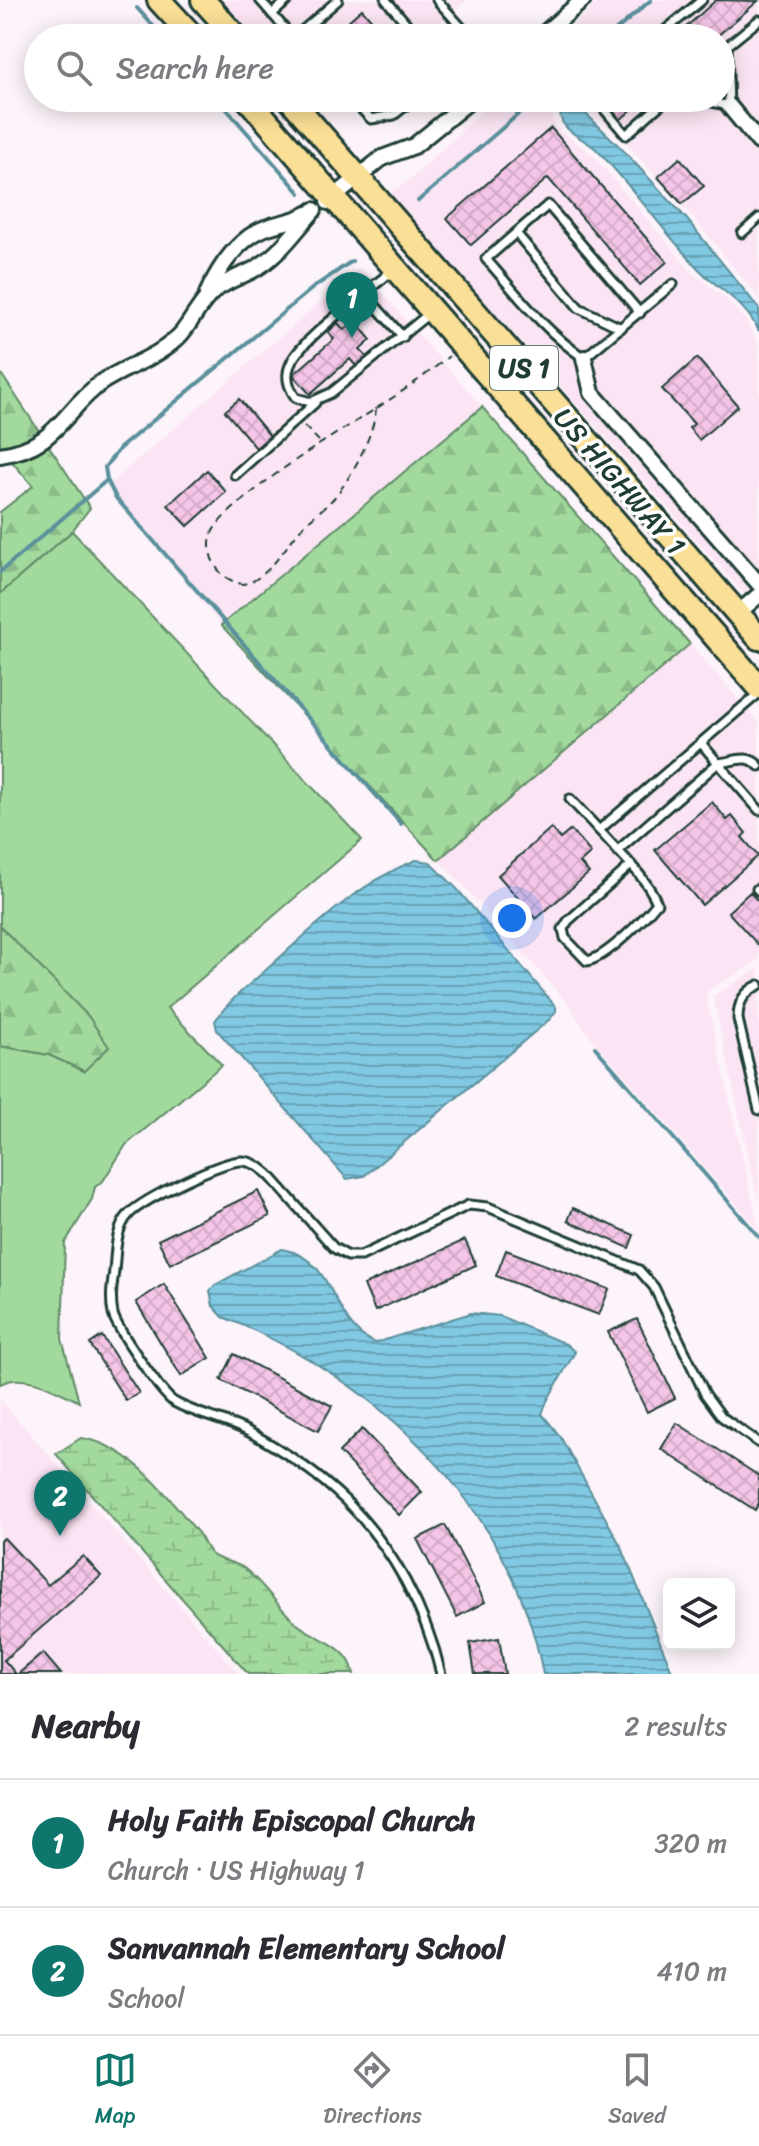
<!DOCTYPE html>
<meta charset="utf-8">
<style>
body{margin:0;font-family:Sriracha,sans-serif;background:#f7f7f7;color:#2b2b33}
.controls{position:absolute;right:24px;bottom:24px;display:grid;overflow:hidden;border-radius:12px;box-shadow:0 4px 20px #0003}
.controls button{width:72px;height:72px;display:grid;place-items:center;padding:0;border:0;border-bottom:2px solid #e1e1e2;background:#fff;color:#2b2b33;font:40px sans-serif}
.you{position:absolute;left:512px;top:918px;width:28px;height:28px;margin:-20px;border:6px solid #fff;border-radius:50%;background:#1a73e8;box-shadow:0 0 0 12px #1a73e833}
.badge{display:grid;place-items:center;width:52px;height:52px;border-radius:50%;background:#0f766e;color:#fff;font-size:26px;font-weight:700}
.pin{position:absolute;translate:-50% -66px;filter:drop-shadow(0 2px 4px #0008)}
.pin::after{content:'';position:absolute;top:42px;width:28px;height:24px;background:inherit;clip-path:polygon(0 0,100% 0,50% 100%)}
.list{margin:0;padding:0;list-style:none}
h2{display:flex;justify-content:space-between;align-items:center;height:104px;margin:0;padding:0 32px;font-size:34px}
h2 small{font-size:26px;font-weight:400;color:#7c7c81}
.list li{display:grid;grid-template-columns:52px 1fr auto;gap:24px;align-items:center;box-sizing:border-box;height:128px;padding:0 32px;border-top:2px solid #e1e1e2}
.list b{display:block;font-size:30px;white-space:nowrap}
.list p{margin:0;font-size:26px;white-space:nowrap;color:#7c7c81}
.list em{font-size:26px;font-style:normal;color:#7c7c81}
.icon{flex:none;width:44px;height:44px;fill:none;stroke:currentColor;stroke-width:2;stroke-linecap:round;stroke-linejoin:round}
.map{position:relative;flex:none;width:759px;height:1674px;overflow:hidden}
.search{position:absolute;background:#fff;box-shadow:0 4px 20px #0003;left:24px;right:24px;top:24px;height:88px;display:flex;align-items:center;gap:20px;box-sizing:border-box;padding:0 28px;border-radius:44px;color:#7c7c81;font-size:30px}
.sheet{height:360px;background:#fff}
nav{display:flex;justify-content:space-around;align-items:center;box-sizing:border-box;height:112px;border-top:2px solid #e1e1e2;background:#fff;font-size:22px;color:#7c7c81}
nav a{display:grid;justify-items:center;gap:4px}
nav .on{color:#0f766e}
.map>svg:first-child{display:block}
.built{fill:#fbe5f4}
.green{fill:#a2d99d;stroke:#608b68;stroke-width:2}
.forest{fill:url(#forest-firs);stroke:#608b68;stroke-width:2}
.wetland{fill:url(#wetland-marsh);stroke:#608b68;stroke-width:2}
.water{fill:url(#water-rules);stroke:#5a909c;stroke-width:2}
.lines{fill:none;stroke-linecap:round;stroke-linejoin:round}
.stream{stroke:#5a909c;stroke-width:4}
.building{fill:url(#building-cross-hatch);stroke:#1f3d34;stroke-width:2}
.lane-casing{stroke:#1f3d34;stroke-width:13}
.street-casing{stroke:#1f3d34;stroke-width:20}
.primary-casing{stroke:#1f3d34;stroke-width:28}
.path{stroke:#1f3d34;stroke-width:2;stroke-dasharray:8 6;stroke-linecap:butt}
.lane{stroke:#fff;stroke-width:7}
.street{stroke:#fff;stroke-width:14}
.primary{stroke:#fadf96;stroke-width:22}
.labels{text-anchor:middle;stroke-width:7;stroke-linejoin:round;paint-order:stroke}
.shield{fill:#fff;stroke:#627771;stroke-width:2}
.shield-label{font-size:26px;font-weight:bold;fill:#1f3d34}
.street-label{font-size:28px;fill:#1f3d34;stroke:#fff}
</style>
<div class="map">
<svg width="759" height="1674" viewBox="0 0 759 1674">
<defs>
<pattern id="forest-firs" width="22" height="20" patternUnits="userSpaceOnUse" patternTransform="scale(2)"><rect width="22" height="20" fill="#a2d99d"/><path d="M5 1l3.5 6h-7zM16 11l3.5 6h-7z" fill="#8bbb88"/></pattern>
<pattern id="wetland-marsh" width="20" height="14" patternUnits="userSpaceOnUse" patternTransform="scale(2)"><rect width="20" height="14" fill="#a2d99d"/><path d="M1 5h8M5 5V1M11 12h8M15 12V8" fill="none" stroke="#8bbb88"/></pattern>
<pattern id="water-rules" width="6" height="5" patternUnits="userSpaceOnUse" patternTransform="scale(2)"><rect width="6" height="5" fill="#81c8e2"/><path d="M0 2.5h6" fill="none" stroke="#69a4b8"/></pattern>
<pattern id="building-cross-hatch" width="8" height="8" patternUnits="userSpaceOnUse" patternTransform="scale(2)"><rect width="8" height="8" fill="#f5c5e7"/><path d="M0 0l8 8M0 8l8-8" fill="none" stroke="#d2aac7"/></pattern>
</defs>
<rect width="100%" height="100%" fill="#fdf3fa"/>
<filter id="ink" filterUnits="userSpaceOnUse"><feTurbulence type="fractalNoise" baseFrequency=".0125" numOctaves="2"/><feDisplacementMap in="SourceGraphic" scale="16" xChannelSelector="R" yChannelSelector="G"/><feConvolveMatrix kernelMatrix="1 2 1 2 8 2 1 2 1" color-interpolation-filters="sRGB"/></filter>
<g filter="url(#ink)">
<g class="built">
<polygon points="212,0 467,0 420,38 248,38"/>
<polygon points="600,0 759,0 759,132 720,105 759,152 759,298 689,213 625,142 582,101 576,98 721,98 721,38 560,38"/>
<polygon points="496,98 565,98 553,113 553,120 560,131 592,154 693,273 725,298 747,322 759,345 759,574 598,391 589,351 576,352 587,398 755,589 746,596 389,194 411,179"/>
<polygon points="360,268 482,407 221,625 107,486"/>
<polygon points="690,644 759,723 759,960 709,990 706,995 759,1230 584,1029 570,1006 464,886 438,860"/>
<polygon points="759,968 759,1204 713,996"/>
<polygon points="0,1399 239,1674 0,1674"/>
</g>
<path class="green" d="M72,531L362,840L167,1008L222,1065L126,1145L103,1181L95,1187L92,1199L65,1243L62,1339L79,1402C56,1390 25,1371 0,1384V1046L49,1055L84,1071L50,979L0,926V594Z"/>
<g class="forest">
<polygon points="0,372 90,508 72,531 0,594 0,512 33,486 0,448"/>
<polygon points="482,407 690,644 438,860 221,625"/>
<polygon points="0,926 88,1016 109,1047 84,1071 49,1055 0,1046"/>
</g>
<path class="wetland" d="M81,1438C131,1445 168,1496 198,1533C203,1539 206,1549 211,1554C220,1562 235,1561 245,1569C265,1585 277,1606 296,1623C315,1640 349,1644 354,1674H248L56,1454Z"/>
<g class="water">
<path d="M572,104L578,106L620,147L685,217L748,295L759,309V331C741,297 717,290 695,265C661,228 632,187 598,151C586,138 561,133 560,113Z"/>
<path d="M416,860L430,862L458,890L556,1007V1011L550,1019L364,1176L347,1179L217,1030L215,1021C228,1001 249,985 267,969C313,928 358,883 416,860Z"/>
<path d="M282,1249C338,1259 331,1326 375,1343L471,1313L500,1316L566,1344L575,1352L547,1401L542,1414L560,1436L622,1548L673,1674H543C512,1506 377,1378 223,1317L213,1306L210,1291L215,1285Z"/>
</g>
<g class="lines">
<g class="stream">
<polyline points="137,8 164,38"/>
<polyline points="607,38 651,0"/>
<polyline points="217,98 300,193"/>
<polyline points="418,201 537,98"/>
<polyline points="352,261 314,287 120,448 105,467 107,480 116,498 401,824"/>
<polyline points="0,572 107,480"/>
<polyline points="595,1047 759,1237"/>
</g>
</g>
<g class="building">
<polygon points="716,0 758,1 715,38 674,38"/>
<polygon points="362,9 387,38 330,38 330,37"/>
<polygon points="376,98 402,98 387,111"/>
<polygon points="603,98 645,98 620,120"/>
<polygon points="551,128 667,262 640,285 548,178 471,245 447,218"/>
<polygon points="680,158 704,186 682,204 658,177"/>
<polygon points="355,321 371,340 360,350 367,357 356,366 350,359 310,394 293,375 334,339 328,332 338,323 344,330"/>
<polygon points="697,358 738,406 699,440 689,428 694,424 662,389"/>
<polygon points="239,399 270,436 256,448 225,411"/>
<polygon points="207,470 226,492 188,526 168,505"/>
<polygon points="712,802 727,820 732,816 746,833 742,837 758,856 702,905 655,850"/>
<polygon points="551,828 560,839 571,830 591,853 580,863 589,873 536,919 498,875"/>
<polygon points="750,892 759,902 759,946 728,912"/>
<polygon points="258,1191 270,1216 170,1264 158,1240"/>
<polygon points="573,1208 634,1235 629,1248 568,1221"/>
<polygon points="465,1240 476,1265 375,1311 364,1285"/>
<polygon points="506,1250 609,1289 599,1315 496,1276"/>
<polygon points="164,1284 210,1358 181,1376 136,1302"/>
<polygon points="637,1319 675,1398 647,1412 608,1332"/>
<polygon points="102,1336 139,1393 126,1401 90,1344"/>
<polygon points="234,1354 332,1406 318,1431 221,1380"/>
<polygon points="677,1423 759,1476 759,1503 755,1510 661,1449"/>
<polygon points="362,1429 422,1492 399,1515 339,1452"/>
<polygon points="445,1525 485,1602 457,1617 417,1539"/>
<polygon points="4,1538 48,1585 83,1556 101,1576 4,1660 16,1674 0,1674 0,1541"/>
<polygon points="499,1638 505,1674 475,1674 470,1643"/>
<polygon points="43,1653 61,1674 18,1674"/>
</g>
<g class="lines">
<defs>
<g id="lane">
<polyline points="260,0 293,38"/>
<polyline points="386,0 419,38"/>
<polyline points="437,0 471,38"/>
<polyline points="272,14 288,0"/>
<polyline points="294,38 338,0"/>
<polyline points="656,38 702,0"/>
<polyline points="350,98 371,119 394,115 415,98"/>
<polyline points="595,98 626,135 668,98"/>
<polyline points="693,98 729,106 727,46 759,20"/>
<polyline points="516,233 579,308 621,328"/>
<polyline points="742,233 759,218"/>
<path d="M393,270C370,290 301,339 291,363C285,375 288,387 296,398L311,402L331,393L431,312"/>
<polyline points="365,294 403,337"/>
<path d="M640,313L548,205L486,259C517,294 545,332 584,358L673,284"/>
<polyline points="235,475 315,403"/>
<path d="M701,743L718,763C733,762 748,753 759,766"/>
<polyline points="570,799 599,830"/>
<polyline points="617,851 718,763 759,810"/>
<path d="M630,866L568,921L563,929L565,938L587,961C606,958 644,919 657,903C646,876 618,852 599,830L759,693"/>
<polyline points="757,889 759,891"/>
<path d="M759,985C744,992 738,1002 738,1019L759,1110"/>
<path d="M441,1674C426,1610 393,1548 346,1501C317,1473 283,1450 247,1431C224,1419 197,1415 174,1402C162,1395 116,1327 113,1314C110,1299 112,1286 114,1271C116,1252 115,1229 129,1214C144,1199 222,1160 243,1161C254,1162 261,1168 269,1175L334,1248L348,1256H361L469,1205L488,1207L639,1270L654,1287L705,1394L722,1417L759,1443"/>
</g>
<g id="street">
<polyline points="539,38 583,0"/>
<polyline points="729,106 759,142"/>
<polyline points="328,202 382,158 414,146 473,98"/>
<path d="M207,294C219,267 240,235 271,226C283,222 296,221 307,214"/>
<polyline points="584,358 592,393 759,584"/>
<path d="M0,455C58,447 62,411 102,382C128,365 159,358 181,334C193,320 200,302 215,290C226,281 239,277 253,270C278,257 295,231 314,210"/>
<polyline points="738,613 759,595"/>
</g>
<g id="primary">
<polyline points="159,0 194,38"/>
<polyline points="203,0 237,38"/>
<polyline points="247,98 759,687"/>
<polyline points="289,98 759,638"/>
</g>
</defs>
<use href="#lane" class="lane-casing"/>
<use href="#street" class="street-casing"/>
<use href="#primary" class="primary-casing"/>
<g class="path">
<path d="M376,408C375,433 349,483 331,501C321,511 309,519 299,531C285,547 266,582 242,584C229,581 220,575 214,563C209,555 209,541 212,533C218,520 232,510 242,501C306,445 384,411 449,356"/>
<polyline points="304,426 319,441"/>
</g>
<use href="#lane" class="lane"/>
<use href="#street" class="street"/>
<use href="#primary" class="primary"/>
</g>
</g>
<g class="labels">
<rect class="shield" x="490" y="346" width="68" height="44" rx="6"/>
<g class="shield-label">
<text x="524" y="377">US 1</text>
</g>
<g class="street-label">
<text transform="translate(620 481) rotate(49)" y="10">US HIGHWAY 1</text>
</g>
</g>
</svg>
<div class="controls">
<button><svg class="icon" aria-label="layers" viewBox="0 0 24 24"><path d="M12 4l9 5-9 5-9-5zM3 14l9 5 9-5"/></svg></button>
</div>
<div class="you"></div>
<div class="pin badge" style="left:352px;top:338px">1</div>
<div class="pin badge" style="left:60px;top:1536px">2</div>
<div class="search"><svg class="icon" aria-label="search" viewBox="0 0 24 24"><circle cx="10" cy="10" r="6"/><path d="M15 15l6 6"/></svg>Search here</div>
</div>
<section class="sheet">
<h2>Nearby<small>2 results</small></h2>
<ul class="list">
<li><span class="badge">1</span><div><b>Holy Faith Episcopal Church</b><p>Church · US Highway 1</p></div><em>320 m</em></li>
<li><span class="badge">2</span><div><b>Sanvannah Elementary School</b><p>School</p></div><em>410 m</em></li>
</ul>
</section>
<nav>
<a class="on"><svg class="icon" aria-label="map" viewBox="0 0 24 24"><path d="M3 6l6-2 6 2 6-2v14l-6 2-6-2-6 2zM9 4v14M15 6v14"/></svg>Map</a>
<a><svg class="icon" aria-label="directions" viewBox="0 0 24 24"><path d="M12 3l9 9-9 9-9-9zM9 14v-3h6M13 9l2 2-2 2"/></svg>Directions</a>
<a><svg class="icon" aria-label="saved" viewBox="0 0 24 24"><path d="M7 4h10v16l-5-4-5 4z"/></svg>Saved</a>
</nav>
